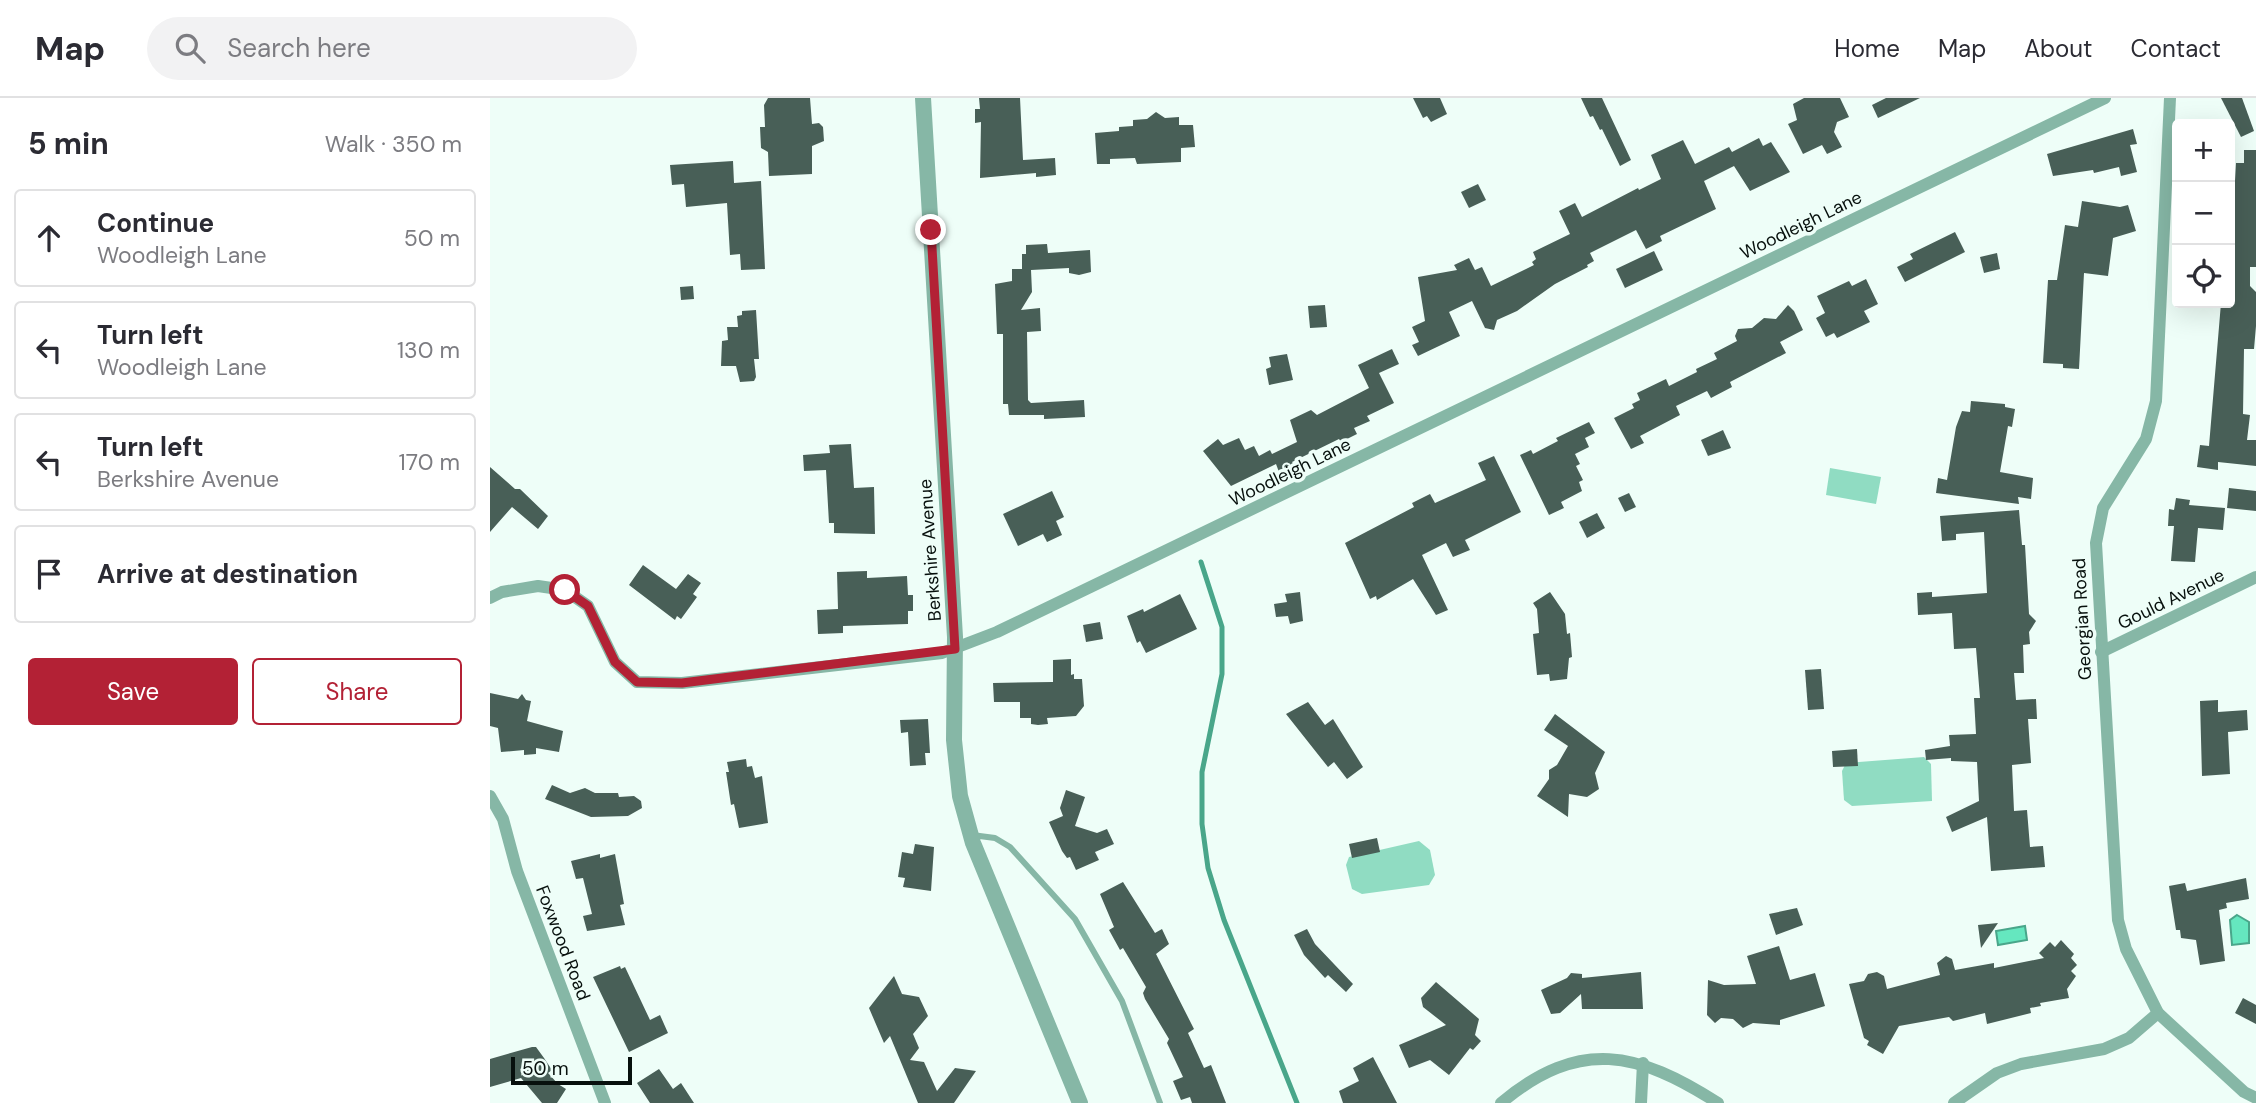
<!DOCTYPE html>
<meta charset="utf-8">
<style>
body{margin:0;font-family:"DM Sans",sans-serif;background:#f2f2f3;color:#2b2b33}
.controls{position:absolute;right:21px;top:21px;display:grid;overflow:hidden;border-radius:7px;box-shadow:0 7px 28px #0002}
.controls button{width:63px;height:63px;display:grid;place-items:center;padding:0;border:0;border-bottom:2px solid #e1e1e2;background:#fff;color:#2b2b33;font:35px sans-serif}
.scale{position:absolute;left:21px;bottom:18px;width:121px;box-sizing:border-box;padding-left:7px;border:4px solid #07100d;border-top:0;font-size:19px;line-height:24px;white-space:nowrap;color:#07100d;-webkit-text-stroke:5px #eefef8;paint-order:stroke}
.stop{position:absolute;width:21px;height:21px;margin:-16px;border:5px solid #b32135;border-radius:50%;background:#fff}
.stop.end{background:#b32135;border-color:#fff;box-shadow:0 2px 7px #0008}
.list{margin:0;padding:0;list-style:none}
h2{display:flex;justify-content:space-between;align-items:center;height:91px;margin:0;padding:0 28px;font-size:30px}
h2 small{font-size:23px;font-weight:400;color:#7c7c81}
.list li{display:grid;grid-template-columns:46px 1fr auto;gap:21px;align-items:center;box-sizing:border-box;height:98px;margin:0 14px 14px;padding:0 14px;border:2px solid #e1e1e2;border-radius:7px}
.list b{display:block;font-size:26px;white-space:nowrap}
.list p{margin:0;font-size:23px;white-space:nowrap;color:#7c7c81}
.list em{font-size:23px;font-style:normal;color:#7c7c81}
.actions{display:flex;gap:14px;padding:21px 28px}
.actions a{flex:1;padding:16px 0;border:2px solid #b32135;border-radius:7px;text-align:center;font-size:24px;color:#b32135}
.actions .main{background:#b32135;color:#fff}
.icon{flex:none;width:38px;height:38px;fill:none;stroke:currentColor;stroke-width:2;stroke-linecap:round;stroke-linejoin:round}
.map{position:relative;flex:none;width:1766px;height:1005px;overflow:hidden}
header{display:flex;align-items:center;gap:42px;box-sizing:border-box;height:98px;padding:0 35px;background:#fff;border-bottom:2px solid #e1e1e2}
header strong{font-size:33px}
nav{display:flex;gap:38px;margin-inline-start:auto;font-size:24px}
.search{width:490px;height:63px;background:#f2f2f3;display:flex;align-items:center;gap:18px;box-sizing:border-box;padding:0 24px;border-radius:38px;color:#7c7c81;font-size:26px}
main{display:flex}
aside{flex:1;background:#fff}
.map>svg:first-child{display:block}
.green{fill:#90dcc2}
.water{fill:#65e7bf;stroke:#49a68a;stroke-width:2}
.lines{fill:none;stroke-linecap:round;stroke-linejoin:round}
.stream{stroke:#49a68a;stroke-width:5}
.building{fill:#485f57}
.service{stroke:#86b7a6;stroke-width:6}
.minor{stroke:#86b7a6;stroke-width:12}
.tertiary{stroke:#86b7a6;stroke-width:16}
.route{stroke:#b32135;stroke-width:9}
.labels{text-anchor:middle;stroke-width:7;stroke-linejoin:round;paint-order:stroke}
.street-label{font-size:18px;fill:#07100d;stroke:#eefef8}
</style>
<header>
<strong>Map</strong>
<div class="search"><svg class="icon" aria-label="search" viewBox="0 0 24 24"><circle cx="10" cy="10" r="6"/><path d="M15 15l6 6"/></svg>Search here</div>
<nav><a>Home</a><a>Map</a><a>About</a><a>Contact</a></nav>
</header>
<main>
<aside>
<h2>5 min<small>Walk · 350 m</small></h2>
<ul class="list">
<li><svg class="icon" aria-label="ahead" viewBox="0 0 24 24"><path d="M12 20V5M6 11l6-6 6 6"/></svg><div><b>Continue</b><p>Woodleigh Lane</p></div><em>50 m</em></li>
<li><svg class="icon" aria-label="left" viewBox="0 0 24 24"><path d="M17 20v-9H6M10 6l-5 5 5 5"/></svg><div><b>Turn left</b><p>Woodleigh Lane</p></div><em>130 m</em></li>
<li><svg class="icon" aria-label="left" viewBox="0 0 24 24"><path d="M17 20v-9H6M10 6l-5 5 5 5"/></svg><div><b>Turn left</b><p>Berkshire Avenue</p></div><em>170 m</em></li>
<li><svg class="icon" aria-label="arrive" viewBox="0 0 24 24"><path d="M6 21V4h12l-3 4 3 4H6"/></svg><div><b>Arrive at destination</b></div></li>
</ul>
<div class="actions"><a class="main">Save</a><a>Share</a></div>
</aside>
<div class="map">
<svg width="1766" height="1005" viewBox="0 0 1766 1005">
<rect width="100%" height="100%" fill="#eefef8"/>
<g class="green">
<polygon points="1340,370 1391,379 1386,406 1336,397"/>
<polygon points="1434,659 1441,666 1442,703 1362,708 1354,702 1352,673 1356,665"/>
<polygon points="929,743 940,752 945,777 939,787 872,796 862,791 856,767 859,759"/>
</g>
<g class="water">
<polygon points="1747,817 1759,824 1759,845 1742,847 1740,822"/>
<polygon points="1535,828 1537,842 1508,847 1506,833"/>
</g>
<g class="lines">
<polyline class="stream" points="711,464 732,529 732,576 712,674 712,726 718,770 734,822 807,1005"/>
</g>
<g class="building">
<polygon points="278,0 320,0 322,26 329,25 333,29 334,43 322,48 322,76 279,78 278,54 271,50 270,29 275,29 274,7"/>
<polygon points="489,0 530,0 533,62 565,60 566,77 546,79 546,75 490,80 491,24 485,25 485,11 490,11"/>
<polygon points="923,0 950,0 957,16 941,24 937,18 933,20"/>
<polygon points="1091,0 1112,0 1141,62 1130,68 1112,31 1110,32 1103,18 1100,19"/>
<polygon points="1314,0 1350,0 1359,19 1347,24 1344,34 1352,49 1337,56 1332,47 1313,56 1298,26 1307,22 1303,6"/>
<polygon points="1396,0 1430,0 1388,20 1382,7"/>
<polygon points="1731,0 1752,0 1764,33 1751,39"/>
<polygon points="666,14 675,20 689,19 689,27 703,27 705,49 691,50 691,64 647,66 645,60 620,61 620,66 607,66 605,35 629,33 629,29 643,28 643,22 657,21"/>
<polygon points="1643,31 1647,46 1640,47 1647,74 1631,78 1629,69 1604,75 1603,72 1563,78 1557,56"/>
<polygon points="1269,40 1273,48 1281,44 1300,74 1260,93 1244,68 1214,83 1226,111 1170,138 1172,143 1156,151 1146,132 1100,155 1104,163 1097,167 1098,169 1065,186 1027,213 1007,222 1004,232 995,230 982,203 959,214 970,238 928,258 922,247 929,244 922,229 935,223 928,179 967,172 964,167 979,160 985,172 992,169 1001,188 1044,167 1042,164 1046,161 1043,154 1080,136 1069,113 1085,105 1092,119 1148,90 1149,92 1171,81 1161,57 1193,42 1205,66 1239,49 1242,54"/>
<polygon points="1754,52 1766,52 1766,169 1760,169 1760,188 1766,194 1766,228 1764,251 1754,251 1753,316 1760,317 1757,342 1766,342 1766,368 1728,364 1728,372 1707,369 1710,347 1719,348 1731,205 1740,205 1740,118 1743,118 1746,65 1754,65"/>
<polygon points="243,63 244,85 271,83 275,171 251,172 250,156 240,157 237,105 196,109 194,86 182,87 180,67"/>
<polygon points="988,86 996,102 979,110 971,94"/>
<polygon points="1592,103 1630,109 1638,107 1646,133 1623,140 1618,178 1594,175 1589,271 1573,270 1573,266 1553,265 1558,182 1567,182 1575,127 1588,129"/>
<polygon points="1465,134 1475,154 1415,184 1407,169 1423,161 1420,156"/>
<polygon points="557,146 558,155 600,152 601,174 589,177 579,175 579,170 541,172 542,194 531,212 550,210 551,233 537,234 538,302 541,305 594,302 595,319 554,321 554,317 519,317 518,306 513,306 513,236 507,236 505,186 522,183 522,171 532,171 532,156 536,156 536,147"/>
<polygon points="1164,153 1173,172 1135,190 1126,171"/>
<polygon points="1507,155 1510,171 1494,175 1490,159"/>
<polygon points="1376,181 1388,206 1374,213 1380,224 1347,240 1344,235 1336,239 1326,220 1335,215 1327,198 1359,183 1362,188"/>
<polygon points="203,188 204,201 191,202 190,189"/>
<polygon points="835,207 837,229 820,230 818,208"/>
<polygon points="1298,207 1304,213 1313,232 1290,244 1296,255 1240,284 1242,289 1221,300 1217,293 1186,308 1190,317 1150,338 1154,345 1141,351 1124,320 1144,310 1142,306 1150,302 1147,295 1176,281 1179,288 1207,274 1206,271 1227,261 1224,255 1247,243 1245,238 1248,231 1262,230 1274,220 1286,221"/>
<polygon points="266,212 269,261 264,261 266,279 264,283 250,284 246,268 231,268 232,243 238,242 237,229 248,229 247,218 252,217 252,213"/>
<polygon points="902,251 909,266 889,275 904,305 877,318 880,323 864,330 867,336 851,344 849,341 802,364 804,367 789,374 786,366 741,388 713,353 728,341 733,347 749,340 755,352 764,348 769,358 780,352 782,356 807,344 800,322 821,312 827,317 879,290 868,267"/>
<polygon points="797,256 803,282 779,287 776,271 781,269 779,259"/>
<polygon points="1481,303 1515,306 1515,309 1525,311 1522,329 1518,328 1510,374 1543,380 1541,401 1528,399 1529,406 1446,395 1448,380 1457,382 1466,329 1472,313 1480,314"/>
<polygon points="1099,324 1105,335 1095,340 1099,349 1085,356 1090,366 1086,368 1093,382 1089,384 1092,393 1071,404 1074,410 1059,417 1030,357 1041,352 1043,356 1068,343 1066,340"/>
<polygon points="1233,332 1241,350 1218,358 1211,342"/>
<polygon points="361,346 364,390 384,389 385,436 344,435 344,425 339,425 336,372 314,373 313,357 340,355 339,347"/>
<polygon points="1004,358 1031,414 975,442 980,452 963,459 956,445 932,457 958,512 946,517 923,481 887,502 886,498 880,501 855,445 924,409 922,405 940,396 945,405 996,382 988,365"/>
<polygon points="0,369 25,391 30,391 58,418 48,431 22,409 0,434"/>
<polygon points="1739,390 1766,393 1766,413 1737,410"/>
<polygon points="562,393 574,419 566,423 572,437 557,444 553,436 528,448 513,416"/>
<polygon points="1139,395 1146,409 1135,414 1128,400"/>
<polygon points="1686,400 1700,402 1699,407 1735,410 1733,432 1708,430 1705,464 1681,463 1684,428 1678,428 1679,411 1684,412"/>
<polygon points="1529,412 1532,447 1535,447 1539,516 1546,523 1539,534 1540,546 1533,547 1534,575 1524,575 1526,602 1546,601 1547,621 1538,621 1541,665 1522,667 1524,713 1537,712 1540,749 1553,748 1555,769 1501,773 1497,719 1462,734 1456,719 1489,703 1487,664 1461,663 1461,660 1436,662 1435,652 1460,648 1459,637 1486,636 1484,600 1490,600 1486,550 1464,551 1462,515 1428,517 1427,495 1442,494 1442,499 1497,495 1494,434 1466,436 1466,442 1452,443 1450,418"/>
<polygon points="1107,415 1115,430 1097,440 1089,424"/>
<polygon points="153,467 186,491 198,476 211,485 203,496 207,499 191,521 187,518 185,522 139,487"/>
<polygon points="377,473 377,480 417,478 418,497 423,497 423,513 418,513 418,526 353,528 353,535 328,536 327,512 348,511 347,474"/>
<polygon points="810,494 813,523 800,526 798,518 786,519 784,506 797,504 795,496"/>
<polygon points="1060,494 1075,516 1077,536 1080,535 1082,559 1079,560 1077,581 1060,583 1059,576 1047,577 1043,536 1049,535 1047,511 1043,505"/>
<polygon points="690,496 707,531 656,555 650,543 647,545 637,518 653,511 654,514"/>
<polygon points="610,524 613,541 596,544 593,527"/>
<polygon points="581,561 581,577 584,576 584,581 592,581 594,608 586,618 557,620 558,626 548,627 541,626 541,620 530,620 530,604 504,604 503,585 563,584 563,562"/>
<polygon points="1331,571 1334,611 1318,612 1315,572"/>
<polygon points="0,595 28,601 32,596 36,602 41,603 37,623 73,633 69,654 46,650 46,656 34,657 34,652 11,654 8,630 0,628"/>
<polygon points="1728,602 1728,614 1757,612 1758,632 1738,634 1740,676 1712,678 1710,603"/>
<polygon points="818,604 835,627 843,621 873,669 857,681 844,664 838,669 796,616"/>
<polygon points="1065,616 1115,654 1105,675 1109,691 1097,699 1079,696 1078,719 1047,698 1059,681 1059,672 1067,667 1078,648 1054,632"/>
<polygon points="438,621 440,655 435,655 436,667 420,668 418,634 411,635 410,622"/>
<polygon points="1367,651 1368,668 1343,669 1342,653"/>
<polygon points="256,661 257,669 262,668 265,680 272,678 278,725 249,730 244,706 241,707 236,674 239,674 237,664"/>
<polygon points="62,687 80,695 95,690 105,695 128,695 129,699 144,698 151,703 152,710 138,718 101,719 55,701"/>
<polygon points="576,692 595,699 585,728 607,735 617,731 624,746 605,754 609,762 586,772 580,759 577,760 572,753 559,724 573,718 570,710"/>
<polygon points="887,740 890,754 862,760 859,746"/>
<polygon points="425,746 444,749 441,793 413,789 415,780 408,779 412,754 423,756"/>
<polygon points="110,756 110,760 125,756 134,806 130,807 135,827 97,833 93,818 102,816 93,780 86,781 81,763"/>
<polygon points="1756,780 1759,801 1736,805 1737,810 1729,812 1735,863 1710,867 1706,842 1691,840 1690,832 1686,832 1679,788 1695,785 1697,793"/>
<polygon points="633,784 665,835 672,831 679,846 666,856 704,931 698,935 714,970 721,967 736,1005 702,1005 700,999 691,1002 683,983 693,979 677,945 679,941 655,901 653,895 656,889 633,850 630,852 619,832 624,829 610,796"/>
<polygon points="1307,810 1313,827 1286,837 1279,816"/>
<polygon points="1508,825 1491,850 1488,827"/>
<polygon points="817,831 825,846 863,886 856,894 838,877 835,880 814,857 804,837"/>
<polygon points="1571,842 1584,856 1581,860 1587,867 1581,873 1586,878 1577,891 1579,900 1550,905 1551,908 1540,910 1541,915 1497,926 1495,915 1463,923 1459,919 1409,928 1393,956 1377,947 1379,943 1374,940 1359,886 1374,883 1378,876 1387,874 1394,878 1397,891 1450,877 1447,865 1456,858 1462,861 1465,872 1504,865 1504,870 1554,860 1549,855 1560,844 1565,849"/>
<polygon points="1289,848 1300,882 1325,875 1335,908 1290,922 1290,927 1263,925 1253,930 1243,921 1231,920 1225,925 1217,917 1218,882 1234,887 1266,886 1257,858"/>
<polygon points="130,868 131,871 135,869 160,922 170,917 178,935 139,954 103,879"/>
<polygon points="1151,874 1153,911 1092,911 1091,896 1070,915 1061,916 1051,892 1077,880 1081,875 1092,876 1092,880"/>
<polygon points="404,878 412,896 429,899 438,918 423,936 429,950 420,962 434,964 447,993 465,970 486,973 464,1005 428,1005 400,938 394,945 379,910"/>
<polygon points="946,884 989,921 985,937 991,943 983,952 980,950 959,977 940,962 919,970 909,947 956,927 933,909 931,900"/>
<polygon points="1753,900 1766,907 1766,926 1745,915"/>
<polygon points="42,949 46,949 54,960 62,972 58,975 68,986 76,991 67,1005 52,1005 31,980 0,989 0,961"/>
<polygon points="883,959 907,1005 853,1005 849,993 869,983 863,970"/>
<polygon points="169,971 183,991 191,985 204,1005 160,1005 147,985"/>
</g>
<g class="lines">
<polyline class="service" points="482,737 505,740 520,749 585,821 632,903 670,1005"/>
<g class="minor">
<polyline points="1680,0 1666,303 1656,341 1613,410 1606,445 1628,822 1636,851 1668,915 1754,994 1766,1000"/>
<polyline points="0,500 12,494 48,488 75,492 98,508 125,564 147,584 192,585 452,555 507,534 1615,0"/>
<polyline points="1611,554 1766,479"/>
<polyline points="0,698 13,721 27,773 115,1005"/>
<path d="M1011,1005C1090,939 1148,954 1228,1005"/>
<polyline points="1151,1005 1153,965"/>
<polyline points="1464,1005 1507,975 1531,966 1614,951 1639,940 1668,915"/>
</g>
<polyline class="tertiary" points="433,0 465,539 464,642 470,698 483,745 590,1005"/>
</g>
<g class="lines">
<polyline class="route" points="75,492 98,508 125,564 147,584 192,585 465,551 441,132"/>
</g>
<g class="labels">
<g class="street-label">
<text transform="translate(1311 127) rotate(-26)" y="6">Woodleigh Lane</text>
<text transform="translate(800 374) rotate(-26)" y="6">Woodleigh Lane</text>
<text transform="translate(440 452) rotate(-94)" y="6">Berkshire Avenue</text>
<text transform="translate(1681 501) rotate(-26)" y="6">Gould Avenue</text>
<text transform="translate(1592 521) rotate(-93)" y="6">Georgian Road</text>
<text transform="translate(73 845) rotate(69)" y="6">Foxwood Road</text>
</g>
</g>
</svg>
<div class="controls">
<button>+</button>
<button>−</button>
<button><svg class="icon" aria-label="locate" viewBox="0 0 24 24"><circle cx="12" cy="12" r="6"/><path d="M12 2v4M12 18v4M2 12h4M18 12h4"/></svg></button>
</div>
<div class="scale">50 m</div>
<div class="stop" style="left:75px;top:492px"></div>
<div class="stop end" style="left:441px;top:132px"></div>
</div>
</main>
